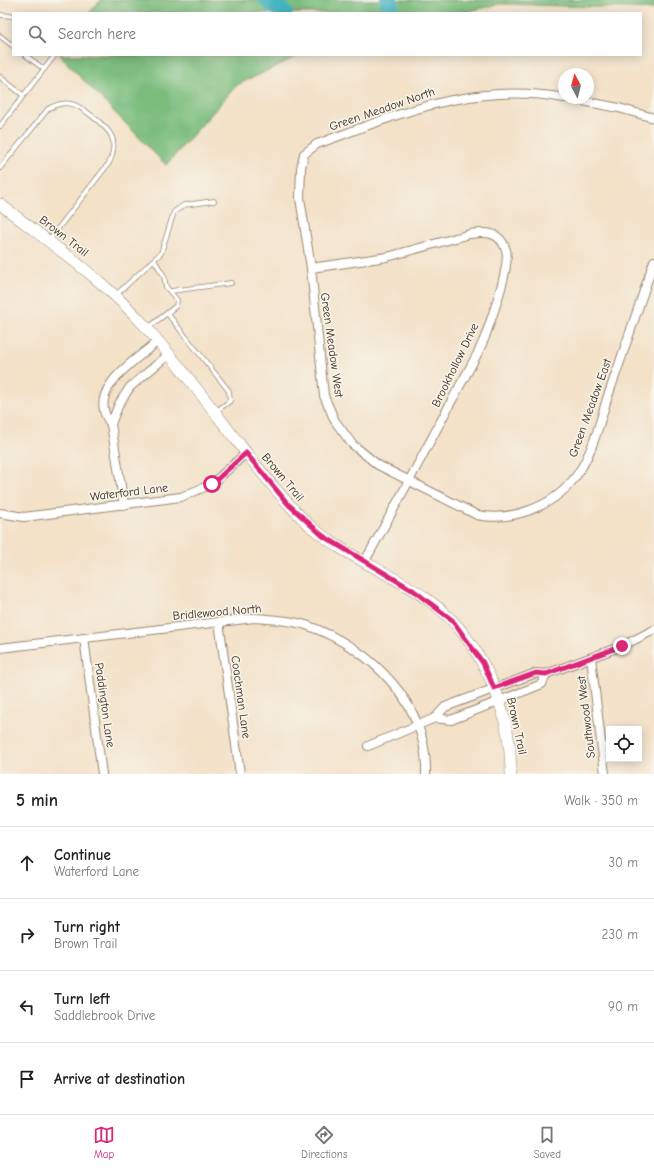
<!DOCTYPE html>
<meta charset="utf-8">
<style>
body{margin:0;font-family:"Comic Neue",sans-serif;background:#f2f2f2;color:#202124}
.controls{position:absolute;right:12px;bottom:12px;display:grid;overflow:hidden;border-radius:0px;box-shadow:0 2px 10px #0003}
.controls button{width:36px;height:36px;display:grid;place-items:center;padding:0;border:0;border-bottom:1px solid #e0e0e0;background:#fff;color:#202124;font:20px sans-serif}
.compass{position:absolute;left:558px;top:68px;width:36px;height:36px;border-radius:50%;background:#fff;box-shadow:0 2px 10px #0003;rotate:353deg}
.stop{position:absolute;width:12px;height:12px;margin:-9px;border:3px solid #db2777;border-radius:50%;background:#fff}
.stop.end{background:#db2777;border-color:#fff;box-shadow:0 1px 4px #0008}
.list{margin:0;padding:0;list-style:none}
h2{display:flex;justify-content:space-between;align-items:center;height:52px;margin:0;padding:0 16px;font-size:17px}
h2 small{font-size:13px;font-weight:400;color:#757577}
.list li{display:grid;grid-template-columns:26px 1fr auto;gap:12px;align-items:center;box-sizing:border-box;height:72px;padding:0 16px;border-top:1px solid #e0e0e0}
.list b{display:block;font-size:15px;white-space:nowrap}
.list p{margin:0;font-size:13px;white-space:nowrap;color:#757577}
.list em{font-size:13px;font-style:normal;color:#757577}
.icon{flex:none;width:22px;height:22px;fill:none;stroke:currentColor;stroke-width:2;stroke-linecap:round;stroke-linejoin:round}
.map{position:relative;flex:none;width:654px;height:774px;overflow:hidden}
.search{position:absolute;background:#fff;box-shadow:0 2px 10px #0003;left:12px;right:12px;top:12px;height:44px;display:flex;align-items:center;gap:10px;box-sizing:border-box;padding:0 14px;border-radius:0px;color:#757577;font-size:15px}
.sheet{height:340px;background:#fff}
nav{display:flex;justify-content:space-around;align-items:center;box-sizing:border-box;height:56px;border-top:1px solid #e0e0e0;background:#fff;font-size:11px;color:#757577}
nav a{display:grid;justify-items:center;gap:2px}
nav .on{color:#db2777}
.map>svg:first-child{display:block}
.forest{fill:#7cbd7e;stroke:#5c744e}
.lines{fill:none;stroke-linecap:round;stroke-linejoin:round}
.river{stroke:#46b5c1;stroke-width:18}
.lane-casing{stroke:#978673;stroke-width:5.5}
.street-casing{stroke:#978673;stroke-width:10}
.secondary-casing{stroke:#978673;stroke-width:12}
.lane{stroke:#fff;stroke-width:4}
.street{stroke:#fff;stroke-width:8}
.secondary{stroke:#fff;stroke-width:11}
.route{stroke:#db2777;stroke-width:5}
.labels{text-anchor:middle;stroke-width:3.5;stroke-linejoin:round;paint-order:stroke}
.street-label{font-size:12px;fill:#3b2a1e;stroke:#f7f3e8}
</style>
<div class="map">
<svg width="654" height="774" viewBox="0 0 654 774">
<rect width="100%" height="100%" fill="#f7f3e8"/>
<filter id="ink" filterUnits="userSpaceOnUse"><feTurbulence type="fractalNoise" baseFrequency=".025" numOctaves="2"/><feDisplacementMap in="SourceGraphic" scale="8" xChannelSelector="R" yChannelSelector="G"/><feConvolveMatrix kernelMatrix="1 2 1 2 8 2 1 2 1" color-interpolation-filters="sRGB"/></filter>
<filter id="wash" filterUnits="userSpaceOnUse"><feTurbulence type="fractalNoise" baseFrequency=".012" numOctaves="4" result="noise"/><feDisplacementMap in="SourceGraphic" scale="16" xChannelSelector="R" yChannelSelector="G"/><feGaussianBlur stdDeviation="0.9" result="paint"/><feColorMatrix in="noise" values="0 0 0 0 0 0 0 0 0 0 0 0 0 0 0 0 0 1.4 0 .05"/><feComposite in="paint" operator="in"/></filter>
<g filter="url(#wash)">
<rect width="100%" height="100%" fill="#f3e1c8"/>
<g class="forest">
<polygon points="101,0 654,0 654,9 500,4 461,13 89,13"/>
<polygon points="59,55 300,55 237,85 166,165"/>
</g>
<g class="lines">
<g class="river">
<polyline points="268,0 284,13"/>
<polyline points="389,0 391,13"/>
</g>
</g>
</g>
<g filter="url(#ink)">
<g class="lines">
<defs>
<g id="lane">
<polyline points="0,15 13,16"/>
<polyline points="0,36 13,46"/>
<polyline points="25,55 44,69"/>
<polyline points="0,77 23,95"/>
<polyline points="0,126 55,55"/>
<path d="M0,168L48,109C67,98 77,104 92,116C110,130 120,139 109,163L49,240"/>
<polyline points="171,291 231,283"/>
<polyline points="116,295 161,253 174,212 184,205 214,201"/>
<polyline points="167,313 229,391 230,401 215,412"/>
<polyline points="148,328 176,306 177,300 166,287 164,276 154,260"/>
</g>
<g id="street">
<path d="M564,98C473,81 400,114 317,144L304,154L301,168L300,198L311,268L324,396L335,421L352,444L378,465L477,515C510,522 552,507 573,480C592,457 599,424 608,396C624,351 639,306 654,261"/>
<polyline points="567,98 619,108 654,118"/>
<path d="M311,268L387,257L470,234C486,232 500,231 506,250C511,267 491,319 485,337C476,360 461,382 450,404C422,457 394,509 365,561"/>
<polyline points="111,424 119,404 130,387 168,355"/>
<path d="M124,505L111,424C84,391 135,361 158,341"/>
<polyline points="0,513 24,517 181,497 212,484 246,453"/>
<polyline points="219,622 240,774"/>
<polyline points="84,638 102,774"/>
<path d="M0,648L254,618C272,619 289,620 306,625C370,648 428,702 426,774"/>
<polyline points="591,658 605,774"/>
<polyline points="435,718 451,720 542,684 546,674"/>
<polyline points="368,746 435,718 445,707 536,673 546,674 622,646 654,630"/>
</g>
<path id="secondary" d="M0,204C50,243 103,279 145,326C177,362 207,402 237,441C259,469 280,497 306,522C354,567 427,582 466,637C495,677 511,724 511,774"/>
</defs>
<use href="#lane" class="lane-casing"/>
<use href="#street" class="street-casing"/>
<use href="#secondary" class="secondary-casing"/>
<use href="#lane" class="lane"/>
<use href="#street" class="street"/>
<use href="#secondary" class="secondary"/>
</g>
</g>
<g class="lines" filter="url(#ink)">
<polyline class="route" points="212,484 246,453 288,504 323,536 414,591 452,620 483,663 494,688 536,673 546,674 622,646"/>
</g>
<g class="labels">
<g class="street-label">
<text transform="translate(382 109) rotate(-19)" y="4">Green Meadow North</text>
<text transform="translate(64 236) rotate(38)" y="4">Brown Trail</text>
<text transform="translate(332 345) rotate(82)" y="4">Green Meadow West</text>
<text transform="translate(455 365) rotate(-64)" y="4">Brookhollow Drive</text>
<text transform="translate(590 408) rotate(-70)" y="4">Green Meadow East</text>
<text transform="translate(283 477) rotate(50)" y="4">Brown Trail</text>
<text transform="translate(129 492) rotate(-7)" y="4">Waterford Lane</text>
<text transform="translate(217 612) rotate(-5)" y="4">Bridlewood North</text>
<text transform="translate(241 697) rotate(82)" y="4">Coachman Lane</text>
<text transform="translate(105 705) rotate(82)" y="4">Paddington Lane</text>
<text transform="translate(586 717) rotate(-97)" y="4">Southwood West</text>
<text transform="translate(517 726) rotate(78)" y="4">Brown Trail</text>
</g>
</g>
</svg>
<div class="controls">
<button><svg class="icon" aria-label="locate" viewBox="0 0 24 24"><circle cx="12" cy="12" r="6"/><path d="M12 2v4M12 18v4M2 12h4M18 12h4"/></svg></button>
</div>
<svg class="compass" viewBox="-18 -18 36 36"><path d="M0-13l5 13h-10z" fill="#e53935"/><path d="M0 13l5-13h-10z" fill="#757577"/></svg>
<div class="stop" style="left:212px;top:484px"></div>
<div class="stop end" style="left:622px;top:646px"></div>
<div class="search"><svg class="icon" aria-label="search" viewBox="0 0 24 24"><circle cx="10" cy="10" r="6"/><path d="M15 15l6 6"/></svg>Search here</div>
</div>
<section class="sheet">
<h2>5 min<small>Walk · 350 m</small></h2>
<ul class="list">
<li><svg class="icon" aria-label="ahead" viewBox="0 0 24 24"><path d="M12 20V5M6 11l6-6 6 6"/></svg><div><b>Continue</b><p>Waterford Lane</p></div><em>30 m</em></li>
<li><svg class="icon" aria-label="right" viewBox="0 0 24 24"><path d="M7 20v-9h11M14 6l5 5-5 5"/></svg><div><b>Turn right</b><p>Brown Trail</p></div><em>230 m</em></li>
<li><svg class="icon" aria-label="left" viewBox="0 0 24 24"><path d="M17 20v-9H6M10 6l-5 5 5 5"/></svg><div><b>Turn left</b><p>Saddlebrook Drive</p></div><em>90 m</em></li>
<li><svg class="icon" aria-label="arrive" viewBox="0 0 24 24"><path d="M6 21V4h12l-3 4 3 4H6"/></svg><div><b>Arrive at destination</b></div></li>
</ul>
</section>
<nav>
<a class="on"><svg class="icon" aria-label="map" viewBox="0 0 24 24"><path d="M3 6l6-2 6 2 6-2v14l-6 2-6-2-6 2zM9 4v14M15 6v14"/></svg>Map</a>
<a><svg class="icon" aria-label="directions" viewBox="0 0 24 24"><path d="M12 3l9 9-9 9-9-9zM9 14v-3h6M13 9l2 2-2 2"/></svg>Directions</a>
<a><svg class="icon" aria-label="saved" viewBox="0 0 24 24"><path d="M7 4h10v16l-5-4-5 4z"/></svg>Saved</a>
</nav>
